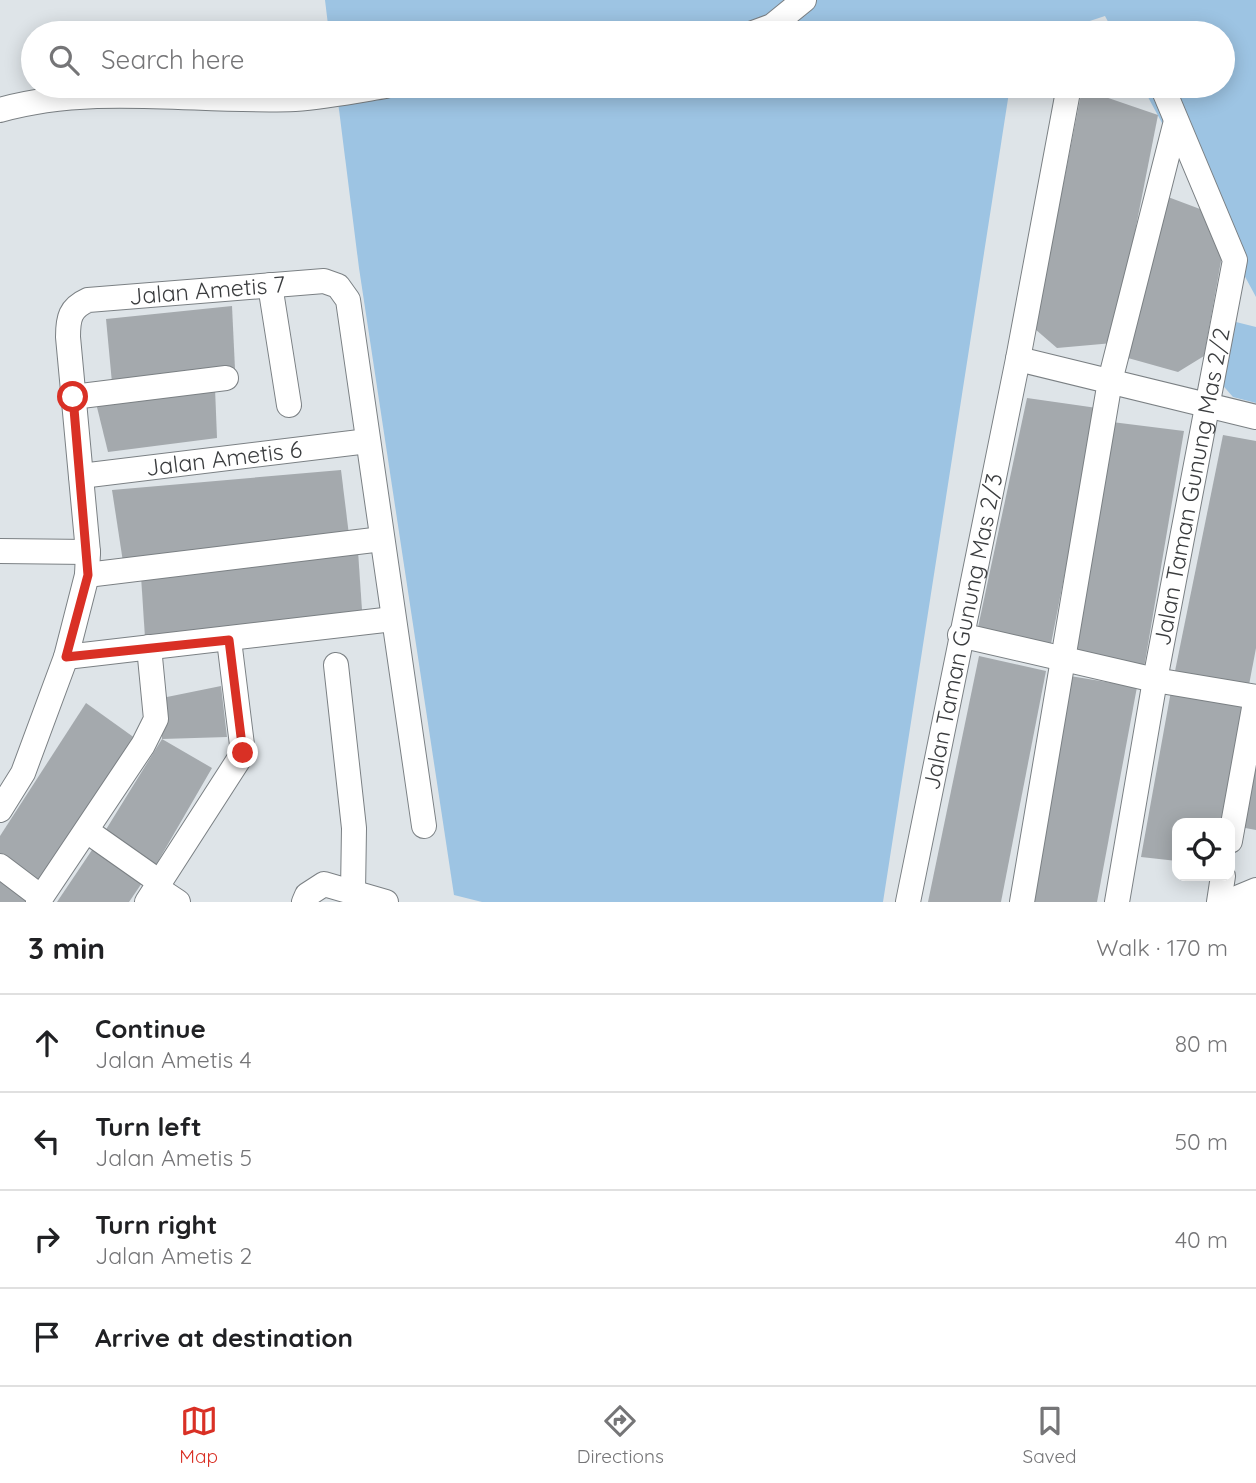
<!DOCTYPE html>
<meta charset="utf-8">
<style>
body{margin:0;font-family:Quicksand,sans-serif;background:#f6f6f6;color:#202124}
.controls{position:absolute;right:21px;bottom:21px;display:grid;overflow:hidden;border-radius:14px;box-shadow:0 4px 18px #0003}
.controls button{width:63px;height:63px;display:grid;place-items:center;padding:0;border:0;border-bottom:2px solid #e0e0e0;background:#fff;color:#202124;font:35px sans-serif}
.stop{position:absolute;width:21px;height:21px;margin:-16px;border:5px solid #d93025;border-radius:50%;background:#fff}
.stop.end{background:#d93025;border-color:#fff;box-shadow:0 2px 7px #0008}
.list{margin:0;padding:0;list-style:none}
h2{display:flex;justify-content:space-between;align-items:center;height:91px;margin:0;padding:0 28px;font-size:30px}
h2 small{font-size:23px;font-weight:400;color:#757577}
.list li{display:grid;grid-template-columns:46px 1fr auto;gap:21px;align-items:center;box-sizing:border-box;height:98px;padding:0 28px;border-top:2px solid #e0e0e0}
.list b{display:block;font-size:26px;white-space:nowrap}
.list p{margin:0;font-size:23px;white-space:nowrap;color:#757577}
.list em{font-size:23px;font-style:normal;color:#757577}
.icon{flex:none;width:38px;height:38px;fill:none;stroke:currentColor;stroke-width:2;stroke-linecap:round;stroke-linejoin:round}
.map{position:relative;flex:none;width:1256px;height:902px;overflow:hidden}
.search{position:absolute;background:#fff;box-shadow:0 4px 18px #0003;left:21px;right:21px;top:21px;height:77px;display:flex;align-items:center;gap:18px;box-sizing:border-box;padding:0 24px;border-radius:38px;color:#757577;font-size:26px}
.sheet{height:483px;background:#fff}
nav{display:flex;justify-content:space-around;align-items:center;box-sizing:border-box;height:98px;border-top:2px solid #e0e0e0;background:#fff;font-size:19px;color:#757577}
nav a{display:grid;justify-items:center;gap:4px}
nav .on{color:#d93025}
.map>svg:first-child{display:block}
.green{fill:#9dc4e3}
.building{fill:#a4a9ad}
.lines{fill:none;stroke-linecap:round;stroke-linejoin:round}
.minor-casing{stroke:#7b8084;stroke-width:26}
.minor{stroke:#fff;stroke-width:24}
.route{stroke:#d93025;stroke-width:9}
.labels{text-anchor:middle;stroke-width:5;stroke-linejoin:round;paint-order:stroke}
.street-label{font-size:23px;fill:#3b3d3f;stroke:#dee4e8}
</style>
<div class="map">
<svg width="1256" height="902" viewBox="0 0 1256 902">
<rect width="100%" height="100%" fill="#dee4e8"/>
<g class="green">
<polygon points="325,0 1256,0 1256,297 1142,86 1223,86 1223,33 1114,33 1105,16 1053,33 329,33"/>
<polygon points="336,86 1010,86 883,902 482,902 454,895 359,268"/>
<polygon points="1232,321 1256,327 1256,403 1233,397 1219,381"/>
</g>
<g class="building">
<polygon points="1082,89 1158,115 1113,343 1057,348 1035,329"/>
<polygon points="1168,197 1200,209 1223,250 1204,356 1178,372 1128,358"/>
<polygon points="232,306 235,369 112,383 106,319"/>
<polygon points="215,388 217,438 108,452 95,399"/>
<polygon points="1027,398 1097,408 1050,649 977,632"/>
<polygon points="1112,422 1184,431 1144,668 1069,655"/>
<polygon points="1223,435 1256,441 1256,648 1249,685 1174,676"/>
<polygon points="341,470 349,535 123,562 112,490"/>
<polygon points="358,551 362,610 145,638 141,576"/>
<polygon points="979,656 1046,671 1001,902 928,902"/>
<polygon points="1064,675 1137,687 1097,902 1027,902"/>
<polygon points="221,686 227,737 162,739 212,768 153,870 102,836 162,739 162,698"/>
<polygon points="1171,691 1245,705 1224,823 1177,823 1177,861 1141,857"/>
<polygon points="86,703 139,741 42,888 0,858 0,836"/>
<polygon points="1256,752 1256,830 1240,827"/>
<polygon points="94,847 144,880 129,902 57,902"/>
<polygon points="0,875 30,902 0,902"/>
</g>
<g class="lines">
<defs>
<g id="minor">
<polyline points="753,33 772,26 804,0"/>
<path d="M0,110C96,83 197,103 295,99C325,97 356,91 386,86"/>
<polyline points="270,285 289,405"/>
<polyline points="1018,359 1256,417"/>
<polyline points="73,397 226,378"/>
<path id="s1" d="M81,476L368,441"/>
<polyline points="0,551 88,552"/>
<polyline points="87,575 382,539"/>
<polyline points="960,635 1155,680 1256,697 1230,841"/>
<polyline points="66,657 393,619"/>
<polyline points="336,665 354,828 353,892"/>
<path id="s2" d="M0,810L23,773L66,657L87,575L88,552L68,337C68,318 70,308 88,300L324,281L338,286L348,300L424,826"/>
<polyline points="87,831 161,883"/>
<polyline points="0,866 41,897"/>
<polyline points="157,888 178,902"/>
<polyline points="38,902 143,745 156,719 149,647"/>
<polyline points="147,902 243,753 229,640"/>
<polyline points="304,902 307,895 324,884 386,902"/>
<path id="s3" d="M908,902L1018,359L1069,86"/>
<polyline points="1022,902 1110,381 1176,121"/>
<path id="s4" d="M1117,902L1155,680L1235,260L1162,86"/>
<polyline points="1219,902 1223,876"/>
<polyline points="1227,902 1256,890"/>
</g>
</defs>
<use href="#minor" class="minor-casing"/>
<use href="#minor" class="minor"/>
</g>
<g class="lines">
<polyline class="route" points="73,397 88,575 66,657 229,640 243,753"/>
</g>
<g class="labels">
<g class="street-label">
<text dy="8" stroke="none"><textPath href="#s2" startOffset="656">Jalan Ametis 7</textPath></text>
<text dy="8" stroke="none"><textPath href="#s1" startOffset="144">Jalan Ametis 6</textPath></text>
<text dy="8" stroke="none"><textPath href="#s4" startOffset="422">Jalan Taman Gunung Mas 2/2</textPath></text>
<text dy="8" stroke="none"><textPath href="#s3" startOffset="276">Jalan Taman Gunung Mas 2/3</textPath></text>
</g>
</g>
</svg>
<div class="controls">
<button><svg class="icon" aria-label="locate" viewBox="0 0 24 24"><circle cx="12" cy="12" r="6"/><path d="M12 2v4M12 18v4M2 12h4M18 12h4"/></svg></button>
</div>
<div class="stop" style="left:73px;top:397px"></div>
<div class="stop end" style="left:243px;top:753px"></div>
<div class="search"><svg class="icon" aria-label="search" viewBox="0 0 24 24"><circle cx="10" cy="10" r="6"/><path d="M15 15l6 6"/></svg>Search here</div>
</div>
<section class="sheet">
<h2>3 min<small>Walk · 170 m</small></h2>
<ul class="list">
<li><svg class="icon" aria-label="ahead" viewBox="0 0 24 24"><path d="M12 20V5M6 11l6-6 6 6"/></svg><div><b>Continue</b><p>Jalan Ametis 4</p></div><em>80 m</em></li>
<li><svg class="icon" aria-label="left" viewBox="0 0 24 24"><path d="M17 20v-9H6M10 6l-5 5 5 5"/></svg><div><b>Turn left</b><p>Jalan Ametis 5</p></div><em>50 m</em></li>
<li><svg class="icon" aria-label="right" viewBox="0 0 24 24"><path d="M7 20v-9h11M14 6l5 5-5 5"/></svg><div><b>Turn right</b><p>Jalan Ametis 2</p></div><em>40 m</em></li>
<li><svg class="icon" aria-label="arrive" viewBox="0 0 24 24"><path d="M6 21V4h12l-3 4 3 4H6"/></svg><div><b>Arrive at destination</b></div></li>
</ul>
</section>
<nav>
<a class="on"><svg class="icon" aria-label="map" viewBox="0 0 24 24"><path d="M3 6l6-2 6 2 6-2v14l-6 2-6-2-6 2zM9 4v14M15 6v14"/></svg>Map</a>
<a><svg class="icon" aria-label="directions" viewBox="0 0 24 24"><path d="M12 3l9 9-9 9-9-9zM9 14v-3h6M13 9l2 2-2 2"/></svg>Directions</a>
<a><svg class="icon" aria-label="saved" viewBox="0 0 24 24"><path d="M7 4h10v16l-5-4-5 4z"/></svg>Saved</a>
</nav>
